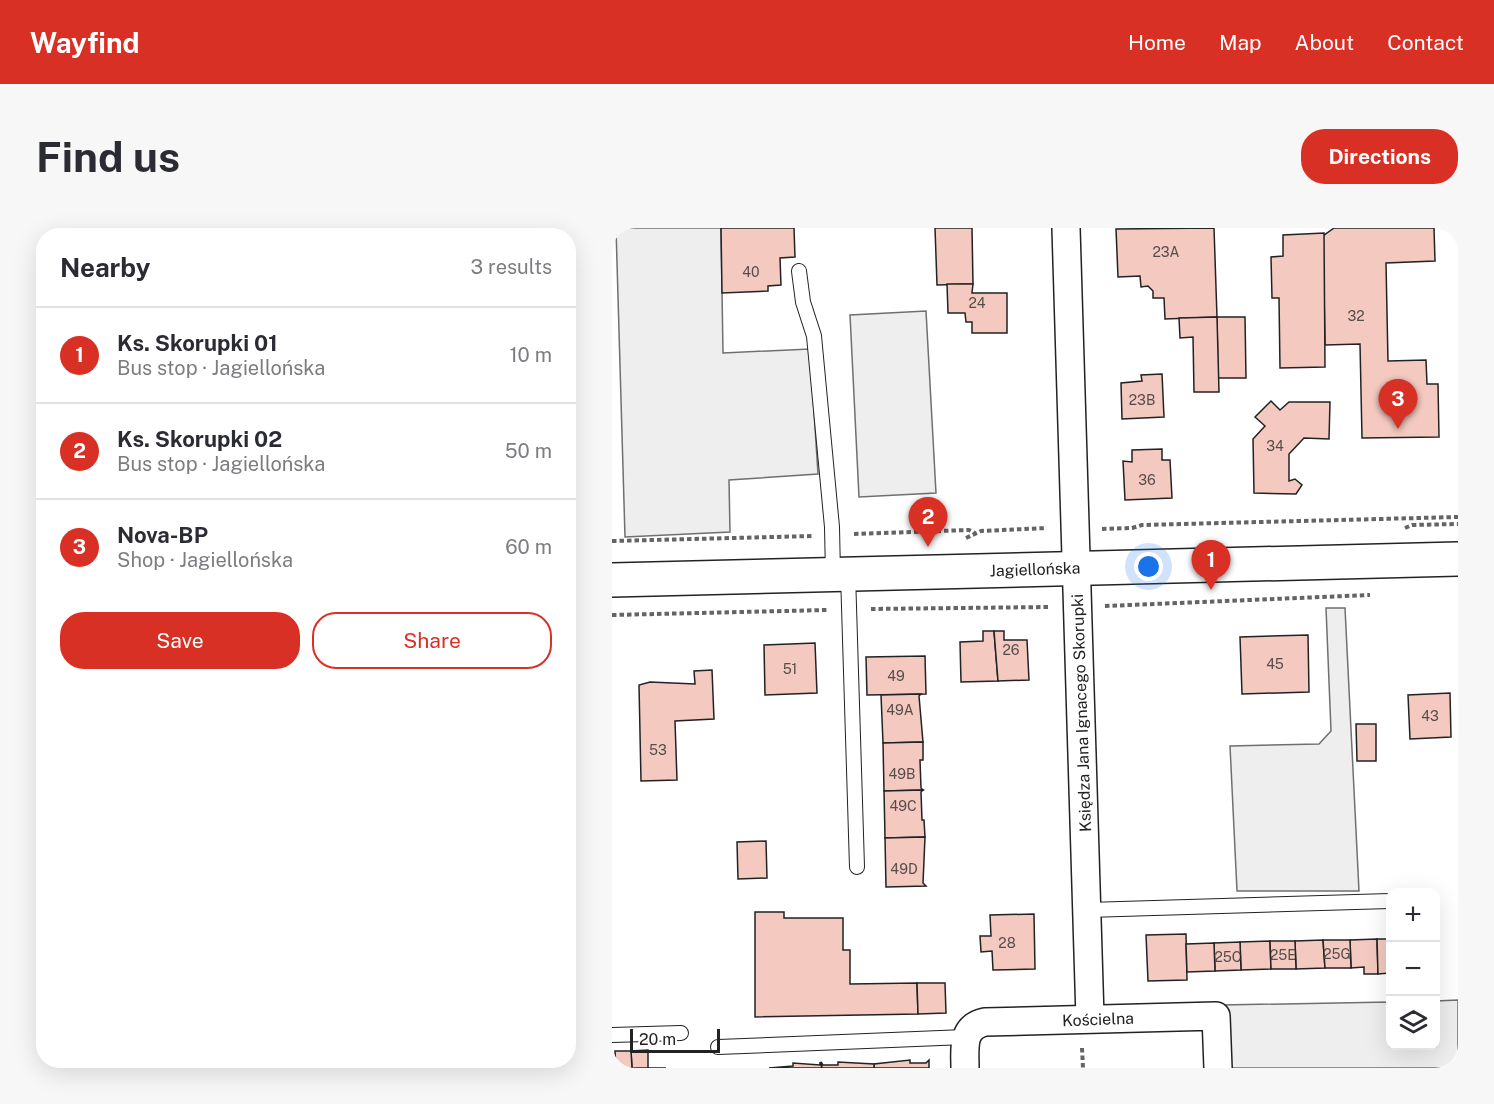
<!DOCTYPE html>
<meta charset="utf-8">
<style>
body{margin:0;font-family:"Public Sans",sans-serif;background:#f7f7f7;color:#2b2b33}
.controls{position:absolute;right:18px;bottom:18px;display:grid;overflow:hidden;border-radius:12px;box-shadow:0 6px 24px #0002}
.controls button{width:54px;height:54px;display:grid;place-items:center;padding:0;border:0;border-bottom:2px solid #e1e1e2;background:#fff;color:#2b2b33;font:30px sans-serif}
.scale{position:absolute;left:18px;bottom:15px;width:90px;box-sizing:border-box;padding-left:6px;border:3px solid #222;border-top:0;font-size:16px;line-height:21px;white-space:nowrap;color:#222;-webkit-text-stroke:4px #fff;paint-order:stroke}
.you{position:absolute;left:537px;top:339px;width:21px;height:21px;margin:-15px;border:4px solid #fff;border-radius:50%;background:#1a73e8;box-shadow:0 0 0 9px #1a73e833}
.badge{display:grid;place-items:center;width:39px;height:39px;border-radius:50%;background:#d93025;color:#fff;font-size:20px;font-weight:700}
.pin{position:absolute;translate:-50% -50px;filter:drop-shadow(0 2px 3px #0008)}
.pin::after{content:'';position:absolute;top:32px;width:21px;height:18px;background:inherit;clip-path:polygon(0 0,100% 0,50% 100%)}
.list{margin:0;padding:0;list-style:none}
h2{display:flex;justify-content:space-between;align-items:center;height:78px;margin:0;padding:0 24px;font-size:26px}
h2 small{font-size:20px;font-weight:400;color:#7c7c81}
.list li{display:grid;grid-template-columns:39px 1fr auto;gap:18px;align-items:center;box-sizing:border-box;height:96px;padding:0 24px;border-top:2px solid #e1e1e2}
.list b{display:block;font-size:22px;white-space:nowrap}
.list p{margin:0;font-size:20px;white-space:nowrap;color:#7c7c81}
.list em{font-size:20px;font-style:normal;color:#7c7c81}
.actions{display:flex;gap:12px;padding:18px 24px}
.actions a{flex:1;padding:14px 0;border:2px solid #d93025;border-radius:24px;text-align:center;font-size:21px;color:#d93025}
.actions .main{background:#d93025;color:#fff}
.icon{flex:none;width:33px;height:33px;fill:none;stroke:currentColor;stroke-width:2;stroke-linecap:round;stroke-linejoin:round}
.map{position:relative;flex:none;width:846px;height:840px;overflow:hidden;border-radius:24px}
header{display:flex;align-items:center;gap:36px;box-sizing:border-box;height:84px;padding:0 30px;background:#d93025;color:#fff}
header strong{font-size:28px}
nav{display:flex;gap:33px;margin-inline-start:auto;font-size:21px}
.intro{display:flex;align-items:center;justify-content:space-between;box-sizing:border-box;height:144px;padding:0 36px}
h1{margin:0;font-size:42px}
.button{padding:15px 27px;border-radius:24px;background:#d93025;color:#fff;font-size:21px;font-weight:700}
main{display:flex;gap:36px;padding:0 36px}
aside{flex:1;background:#fff;border-radius:24px;box-shadow:0 6px 24px #0002}
.map>svg:first-child{display:block}
.green{fill:#eee;stroke:#6f6f6f;stroke-width:1.5}
.building{fill:#f3c9c0;stroke:#222;stroke-width:1.5}
.lines{fill:none;stroke-linecap:round;stroke-linejoin:round}
.lane-casing{stroke:#222;stroke-width:16}
.street-casing{stroke:#222;stroke-width:30}
.secondary-casing{stroke:#222;stroke-width:36}
.path{stroke:#646464;stroke-width:4;stroke-dasharray:4.5 3;stroke-linecap:butt}
.lane{stroke:#fff;stroke-width:14}
.street{stroke:#fff;stroke-width:27}
.secondary{stroke:#fff;stroke-width:33}
.labels{text-anchor:middle;stroke-width:4.5;stroke-linejoin:round;paint-order:stroke}
.number-label{font-size:14px;fill:#564c4a}
.street-label{font-size:16px;fill:#222;stroke:#fff}
</style>
<header>
<strong>Wayfind</strong>
<nav><a>Home</a><a>Map</a><a>About</a><a>Contact</a></nav>
</header>
<div class="intro"><h1>Find us</h1><a class="button">Directions</a></div>
<main>
<aside>
<h2>Nearby<small>3 results</small></h2>
<ul class="list">
<li><span class="badge">1</span><div><b>Ks. Skorupki 01</b><p>Bus stop · Jagiellońska</p></div><em>10 m</em></li>
<li><span class="badge">2</span><div><b>Ks. Skorupki 02</b><p>Bus stop · Jagiellońska</p></div><em>50 m</em></li>
<li><span class="badge">3</span><div><b>Nova-BP</b><p>Shop · Jagiellońska</p></div><em>60 m</em></li>
</ul>
<div class="actions"><a class="main">Save</a><a>Share</a></div>
</aside>
<div class="map">
<svg width="846" height="840" viewBox="0 0 846 840">
<rect width="100%" height="100%" fill="#fff"/>
<g class="green">
<polygon points="4,0 109,0 111,125 198,121 206,246 117,252 118,304 13,309"/>
<polygon points="314,83 324,265 247,269 238,87"/>
<polygon points="714,380 733,380 747,663 625,663 618,518 707,516 719,503"/>
<polygon points="846,772 846,840 613,840 610,777 778,774 778,818 824,818 824,773"/>
</g>
<g class="building">
<polygon points="109,0 182,0 183,29 168,30 169,57 156,58 156,63 110,65"/>
<polygon points="323,0 360,0 361,56 325,57"/>
<polygon points="602,0 605,89 553,91 552,70 541,70 541,63 536,58 529,59 528,48 506,49 504,1"/>
<polygon points="722,0 822,0 823,33 774,35 776,133 814,132 815,156 826,156 827,209 750,210 748,116 713,117 711,8"/>
<polygon points="712,5 713,139 668,140 667,70 660,70 659,29 671,28 671,7"/>
<polygon points="335,56 361,56 360,65 395,65 395,105 360,105 360,94 354,94 353,85 336,85"/>
<polygon points="605,89 633,89 634,150 606,150"/>
<polygon points="605,89 607,164 582,164 581,109 568,110 567,90"/>
<polygon points="550,146 552,189 510,191 509,155 530,153 529,147"/>
<polygon points="659,173 668,182 677,174 718,174 717,211 692,210 677,226 677,253 683,251 690,257 684,266 642,265 641,211 653,198 643,189"/>
<polygon points="550,221 550,232 558,232 560,270 513,272 511,233 520,234 520,222"/>
<polygon points="371,403 382,403 386,453 349,454 348,414 371,413"/>
<polygon points="382,403 392,403 392,412 415,412 417,452 386,453"/>
<polygon points="696,407 697,464 630,466 628,409"/>
<polygon points="203,415 205,465 153,467 152,417"/>
<polygon points="313,428 314,466 255,467 254,429"/>
<polygon points="100,442 102,491 63,493 65,552 29,553 27,457 38,454 83,456 82,443"/>
<polygon points="838,465 839,509 798,511 796,467"/>
<polygon points="309,466 307,468 311,514 271,515 269,467"/>
<polygon points="744,496 764,496 764,533 745,533"/>
<polygon points="311,514 311,532 308,532 309,560 311,562 272,563 271,515"/>
<polygon points="311,562 309,564 310,592 312,592 313,609 273,610 272,563"/>
<polygon points="313,609 311,655 314,658 274,659 273,610"/>
<polygon points="154,613 155,650 126,651 125,614"/>
<polygon points="143,684 172,684 172,690 231,690 231,722 238,722 238,756 305,755 306,786 143,789"/>
<polygon points="422,686 423,741 381,742 380,723 369,724 368,708 379,708 378,687"/>
<polygon points="574,706 575,752 536,753 534,707"/>
<polygon points="765,711 766,746 752,746 752,739 739,740 738,712"/>
<polygon points="765,711 778,711 778,745 766,746"/>
<polygon points="711,712 713,740 684,741 683,713"/>
<polygon points="711,712 738,712 739,740 713,740"/>
<polygon points="658,713 659,741 629,742 628,714"/>
<polygon points="658,713 683,713 684,741 659,741"/>
<polygon points="628,714 629,742 603,743 602,715"/>
<polygon points="602,715 603,743 575,744 574,716"/>
<polygon points="305,755 333,755 334,785 306,786"/>
<polygon points="36,822 36,840 54,840 20,840 19,823"/>
<polygon points="3,823 19,823 20,840 4,840"/>
<polygon points="298,832 298,835 314,835 317,832 317,840 262,840 262,836"/>
<polygon points="208,834 210,840 157,840 181,838 181,835 208,837"/>
<polygon points="209,834 211,837 226,837 226,834 262,836 262,840 210,840"/>
</g>
<g class="lines">
<defs>
<g id="lane">
<polyline points="187,43 191,74 202,108 220,299 221,346"/>
<polyline points="236,346 245,639"/>
<polyline points="475,682 778,673"/>
<polyline points="0,807 69,805"/>
<polyline points="106,819 353,809"/>
</g>
<g id="street">
<polyline points="454,0 478,790"/>
<path d="M353,840C353,821 349,799 373,794L604,788L606,840"/>
</g>
<polyline id="secondary" points="0,352 846,331"/>
</defs>
<use href="#lane" class="lane-casing"/>
<use href="#street" class="street-casing"/>
<use href="#secondary" class="secondary-casing"/>
<g class="path">
<polyline points="793,300 800,297 846,296"/>
<polyline points="490,301 520,300 530,297 846,289"/>
<polyline points="242,306 357,302 363,305"/>
<polyline points="354,310 369,303 435,300"/>
<polyline points="0,313 200,308"/>
<polyline points="493,378 758,367"/>
<polyline points="259,381 437,379"/>
<polyline points="0,387 215,382"/>
<polyline points="470,820 471,840"/>
</g>
<use href="#lane" class="lane"/>
<use href="#street" class="street"/>
<use href="#secondary" class="secondary"/>
</g>
<g class="labels">
<g class="number-label">
<text x="554" y="29">23A</text>
<text x="139" y="49">40</text>
<text x="365" y="80">24</text>
<text x="744" y="93">32</text>
<text x="530" y="177">23B</text>
<text x="663" y="223">34</text>
<text x="535" y="257">36</text>
<text x="399" y="427">26</text>
<text x="663" y="441">45</text>
<text x="178" y="446">51</text>
<text x="284" y="453">49</text>
<text x="288" y="487">49A</text>
<text x="818" y="493">43</text>
<text x="46" y="527">53</text>
<text x="290" y="551">49B</text>
<text x="291" y="583">49C</text>
<text x="292" y="646">49D</text>
<text x="395" y="720">28</text>
<text x="725" y="731">25G</text>
<text x="671" y="732">25E</text>
<text x="616" y="734">25C</text>
</g>
<g class="street-label">
<text transform="translate(423 341) rotate(-2)" y="6">Jagiellońska</text>
<text transform="translate(469 485) rotate(-92)" y="6">Księdza Jana Ignacego Skorupki</text>
<text transform="translate(486 791) rotate(-2)" y="6">Kościelna</text>
</g>
</g>
</svg>
<div class="controls">
<button>+</button>
<button>−</button>
<button><svg class="icon" aria-label="layers" viewBox="0 0 24 24"><path d="M12 4l9 5-9 5-9-5zM3 14l9 5 9-5"/></svg></button>
</div>
<div class="scale">20 m</div>
<div class="you"></div>
<div class="pin badge" style="left:599px;top:362px">1</div>
<div class="pin badge" style="left:316px;top:319px">2</div>
<div class="pin badge" style="left:786px;top:201px">3</div>
</div>
</main>
